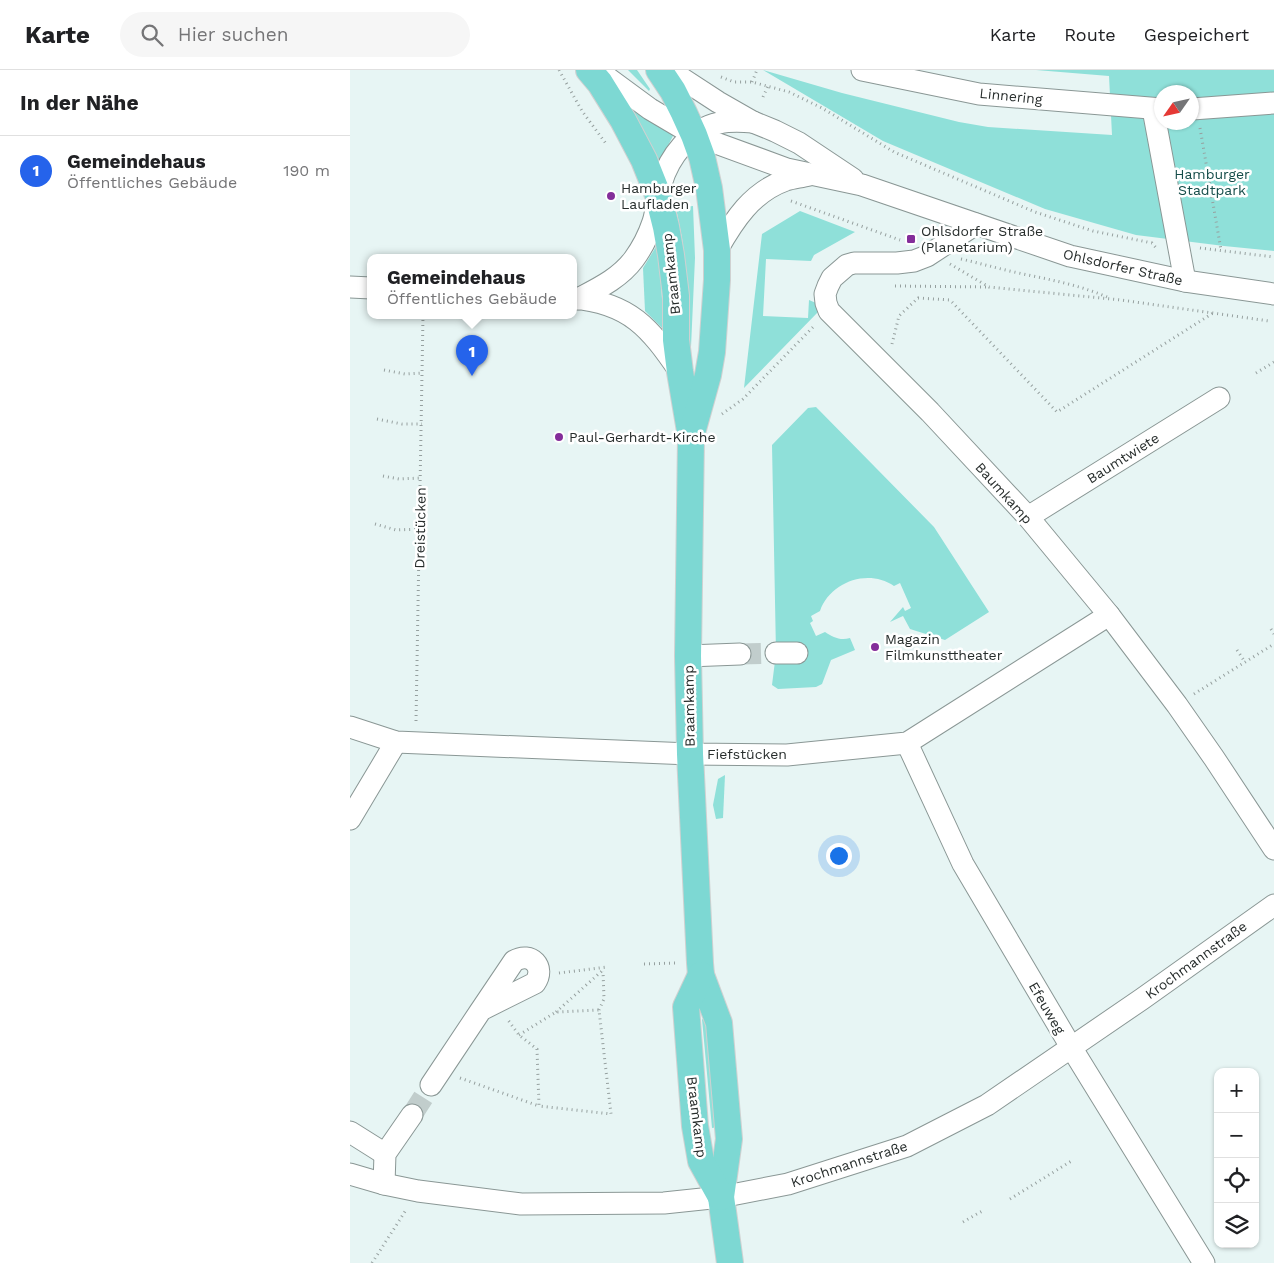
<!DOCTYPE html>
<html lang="de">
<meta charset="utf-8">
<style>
body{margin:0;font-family:"Work Sans",sans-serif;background:#f6f6f6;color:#202124}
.controls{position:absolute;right:15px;bottom:15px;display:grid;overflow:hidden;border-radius:10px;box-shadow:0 1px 4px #0004}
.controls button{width:45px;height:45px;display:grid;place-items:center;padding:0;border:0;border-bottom:1px solid #e0e0e0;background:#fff;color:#202124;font:25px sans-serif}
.compass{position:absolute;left:804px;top:15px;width:45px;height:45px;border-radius:50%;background:#fff;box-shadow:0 1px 4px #0004;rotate:236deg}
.you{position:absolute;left:488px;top:785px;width:18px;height:18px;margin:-12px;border:4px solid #fff;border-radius:50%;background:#1a73e8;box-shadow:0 0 0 8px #1a73e833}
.badge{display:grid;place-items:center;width:32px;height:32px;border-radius:50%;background:#2563eb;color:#fff;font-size:16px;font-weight:700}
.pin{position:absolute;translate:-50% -41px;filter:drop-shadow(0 1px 2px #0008)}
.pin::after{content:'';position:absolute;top:26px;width:18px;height:15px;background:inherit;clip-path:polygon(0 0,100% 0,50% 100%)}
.popup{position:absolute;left:17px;top:184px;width:210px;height:65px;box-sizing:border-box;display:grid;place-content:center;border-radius:10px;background:#fff;filter:drop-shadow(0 1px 4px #0005);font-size:16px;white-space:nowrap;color:#757577}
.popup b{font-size:19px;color:#202124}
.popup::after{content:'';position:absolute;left:50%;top:100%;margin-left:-10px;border:10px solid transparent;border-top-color:#fff}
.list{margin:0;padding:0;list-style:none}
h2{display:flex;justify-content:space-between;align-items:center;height:65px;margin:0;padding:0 20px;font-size:21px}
h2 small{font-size:16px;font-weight:400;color:#757577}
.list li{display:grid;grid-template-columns:32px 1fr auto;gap:15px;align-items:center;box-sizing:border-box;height:70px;padding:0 20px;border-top:1px solid #e0e0e0}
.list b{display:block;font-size:19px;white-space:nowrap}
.list p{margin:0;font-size:16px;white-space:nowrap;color:#757577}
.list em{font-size:16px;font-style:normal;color:#757577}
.icon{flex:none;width:28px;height:28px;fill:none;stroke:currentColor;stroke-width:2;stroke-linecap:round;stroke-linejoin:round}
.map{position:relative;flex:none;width:924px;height:1193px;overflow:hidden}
header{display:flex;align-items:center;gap:30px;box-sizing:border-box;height:70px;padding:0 25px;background:#fff;border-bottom:1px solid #e0e0e0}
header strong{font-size:24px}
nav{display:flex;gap:28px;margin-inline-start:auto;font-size:18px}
.search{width:350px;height:45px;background:#f6f6f6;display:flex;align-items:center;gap:12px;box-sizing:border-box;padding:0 18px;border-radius:28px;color:#757577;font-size:19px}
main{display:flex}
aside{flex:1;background:#fff}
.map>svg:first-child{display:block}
.green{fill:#8fe0d9;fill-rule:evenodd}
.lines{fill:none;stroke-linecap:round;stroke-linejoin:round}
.minor-tunnel{stroke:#c1cdcc;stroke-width:21;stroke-dasharray:21 11;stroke-linecap:butt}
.minor-casing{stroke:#8a9795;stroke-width:23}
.major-casing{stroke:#cfd1d1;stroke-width:28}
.path{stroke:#96a09f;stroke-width:3;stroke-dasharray:1 4;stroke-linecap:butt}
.minor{stroke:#fff;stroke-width:21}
.major{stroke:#7dd8d3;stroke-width:26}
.poi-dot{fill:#842d9a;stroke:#fff;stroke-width:2}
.labels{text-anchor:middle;stroke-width:5;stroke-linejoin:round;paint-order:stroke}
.street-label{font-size:14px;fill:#272d2c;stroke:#fff}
.park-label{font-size:14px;fill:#144c49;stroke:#fff}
.poi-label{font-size:14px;fill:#272d2c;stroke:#fff;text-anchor:start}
</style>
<header>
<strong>Karte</strong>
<div class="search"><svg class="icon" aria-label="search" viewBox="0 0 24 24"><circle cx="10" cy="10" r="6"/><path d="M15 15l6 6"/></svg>Hier suchen</div>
<nav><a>Karte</a><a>Route</a><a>Gespeichert</a></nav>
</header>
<main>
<aside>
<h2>In der Nähe<small></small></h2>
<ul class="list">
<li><span class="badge">1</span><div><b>Gemeindehaus</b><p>Öffentliches Gebäude</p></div><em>190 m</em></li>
</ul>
</aside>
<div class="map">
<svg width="924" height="1193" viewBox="0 0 924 1193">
<rect width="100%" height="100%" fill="#e7f5f4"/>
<g class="green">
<polygon points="278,0 287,0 300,19 299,21"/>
<path d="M413,0L492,23L609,52L638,57L762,65L759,6L686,0H924V181L874,176L786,165L695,139L533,71ZM812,22H842V52H812Z"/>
<polygon points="276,32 324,64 309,93"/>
<polygon points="343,136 345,188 341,277 338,277 336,205 332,168 326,138"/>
<polygon points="450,141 505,162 464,185 461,191 416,189 413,246 458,248 459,230 466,233 468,242 394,318 412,164"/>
<polygon points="307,175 309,183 314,260 295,241 293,198"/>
<path d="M466,337L584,457L639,542L595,570L560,559L553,546L540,552L553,537L555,541L561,538L550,513L544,516C518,498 480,512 470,541L461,546L463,551L460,553L466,566L475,562C483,567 490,571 500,568L505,580L481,590L472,614L466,617L428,619L422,615L426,583L422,375L458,338Z"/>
<polygon points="375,705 373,748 366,749 363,735 368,709"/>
<polygon points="352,949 356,951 368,1057 362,1058"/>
</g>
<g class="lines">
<g class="minor-tunnel">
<polyline points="390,584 426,583"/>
<polyline points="62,1045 81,1015"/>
</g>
<defs>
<g id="minor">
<polyline points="247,0 300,39 344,65 437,99 512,115 720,186 835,211 924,224"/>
<polyline points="319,0 368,32 403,52 425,61 449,73 503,109"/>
<polyline points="512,0 629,24 812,39"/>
<polyline points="803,39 835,211"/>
<polyline points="842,39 924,33"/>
<polyline points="626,154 577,186 564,191 547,193 504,193 497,195 482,208 478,216 475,224 476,233 479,241 580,342 678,447 759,545 827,635 864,688 924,779"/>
<path d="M367,180C384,150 402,122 436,110C443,108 451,107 459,105"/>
<polyline points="0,217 21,218"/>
<path d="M223,228C280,233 300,258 330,302"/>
<path d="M228,229C249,218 270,208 284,189C292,178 299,164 303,152C307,140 307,126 311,114C319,87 340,59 369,53C381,50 392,51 403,52"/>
<polyline points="678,447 869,328"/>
<polyline points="426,583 447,583"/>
<polyline points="338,586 390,584"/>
<polyline points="0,657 46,672 340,684 437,685 557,673 759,545"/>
<polyline points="557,673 613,794 721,977 854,1193"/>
<polyline points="0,749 46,672"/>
<path d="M81,1015L131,940L185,913C196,897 181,881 164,891L131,940"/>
<polyline points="0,1062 35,1084"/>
<polyline points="0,1104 34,1114 68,1121 171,1134 314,1133 371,1127 438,1114 557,1076 637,1035 792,929 924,835"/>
<polyline points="34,1114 35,1084 62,1045"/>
</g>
<g id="major">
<polyline points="239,0 250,13 273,50 294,90 308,125 316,157 321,185 326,226 326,270 330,302 341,367 338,586 340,684 350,893 351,905 369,953 379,1069 371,1127 380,1193"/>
<polyline points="309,0 323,21 334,43 344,65 352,87 359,118 367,180 367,210 362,282 358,305 343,359"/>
<polyline points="351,905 336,937 345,1056 351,1091 371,1127"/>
</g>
</defs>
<use href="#minor" class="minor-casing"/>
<use href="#major" class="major-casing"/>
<g class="path">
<polyline points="209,0 232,41 257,75"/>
<polyline points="371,7 384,12 402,12 439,22 472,38 544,82 685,142 743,161 802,173 807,179"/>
<polyline points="402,12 407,0"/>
<polyline points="413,27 418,16"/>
<polyline points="850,58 871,180"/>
<polyline points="441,131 550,170"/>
<polyline points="850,178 924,187"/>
<path d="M611,189C629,193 646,198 664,202C696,209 727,214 757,227"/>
<polyline points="600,194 639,217 771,230 919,251"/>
<polyline points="545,216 639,217"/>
<polyline points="542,274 549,246 568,228 600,230 707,342 863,243"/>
<polyline points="34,300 55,304 72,303"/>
<polyline points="906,303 924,292"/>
<polyline points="372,344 393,329 465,255"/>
<polyline points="27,349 52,354 72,354"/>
<polyline points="33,406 49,409 71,408"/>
<polyline points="25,454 46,460 70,459"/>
<polyline points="921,559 924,564"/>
<polyline points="887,580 895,592"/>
<polyline points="844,624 924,574"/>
<polyline points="66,651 73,245"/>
<polyline points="294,894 326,893"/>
<polyline points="209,903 257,897"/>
<polyline points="249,940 254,929 253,901"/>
<polyline points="206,942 253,900"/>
<polyline points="169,965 206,942 249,940 261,1044 189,1036"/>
<polyline points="110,1008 189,1036 187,979 169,965 158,950"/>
<polyline points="660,1129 723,1090"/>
<polyline points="613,1152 634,1140"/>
<polyline points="22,1193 56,1140"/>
</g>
<use href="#minor" class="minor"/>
<use href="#major" class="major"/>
</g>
<g class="poi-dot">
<circle cx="261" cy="126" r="5"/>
<rect x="556" y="164" width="10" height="10" rx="2.5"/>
<circle cx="209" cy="367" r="5"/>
<circle cx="525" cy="577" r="5"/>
</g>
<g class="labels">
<g class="street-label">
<text transform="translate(661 26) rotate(6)" y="5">Linnering</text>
<text transform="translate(773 197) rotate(13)" y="5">Ohlsdorfer Straße</text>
<text transform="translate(321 204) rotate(-96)" y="5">Braamkamp</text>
<text transform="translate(773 388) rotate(-32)" y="5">Baumtwiete</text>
<text transform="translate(654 423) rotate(48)" y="5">Baumkamp</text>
<text transform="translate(70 458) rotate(-89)" y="5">Dreistücken</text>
<text transform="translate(339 636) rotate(-91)" y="5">Braamkamp</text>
<text x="397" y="689">Fiefstücken</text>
<text transform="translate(846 890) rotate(-36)" y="5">Krochmannstraße</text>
<text transform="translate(697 938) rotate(60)" y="5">Efeuweg</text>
<text transform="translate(347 1047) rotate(83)" y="5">Braamkamp</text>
<text transform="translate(499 1094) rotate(-18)" y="5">Krochmannstraße</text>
</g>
<g class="park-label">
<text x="862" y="109">Hamburger<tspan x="862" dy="16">Stadtpark</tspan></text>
</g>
<g class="poi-label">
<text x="271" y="123">Hamburger<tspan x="271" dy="16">Laufladen</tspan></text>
<text x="571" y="166">Ohlsdorfer Straße<tspan x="571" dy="16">(Planetarium)</tspan></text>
<text x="219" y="372">Paul-Gerhardt-Kirche</text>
<text x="535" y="574">Magazin<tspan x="535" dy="16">Filmkunsttheater</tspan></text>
</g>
</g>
</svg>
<div class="controls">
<button>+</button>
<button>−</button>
<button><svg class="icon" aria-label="locate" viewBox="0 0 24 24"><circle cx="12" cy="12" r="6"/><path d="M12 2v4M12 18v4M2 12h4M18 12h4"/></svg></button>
<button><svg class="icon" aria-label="layers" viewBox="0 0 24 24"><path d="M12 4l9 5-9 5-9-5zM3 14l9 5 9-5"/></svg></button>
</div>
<svg class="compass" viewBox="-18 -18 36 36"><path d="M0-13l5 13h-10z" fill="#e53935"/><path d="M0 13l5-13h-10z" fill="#757577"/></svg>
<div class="you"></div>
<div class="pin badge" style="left:122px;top:306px">1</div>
<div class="popup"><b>Gemeindehaus</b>Öffentliches Gebäude</div>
</div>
</main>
